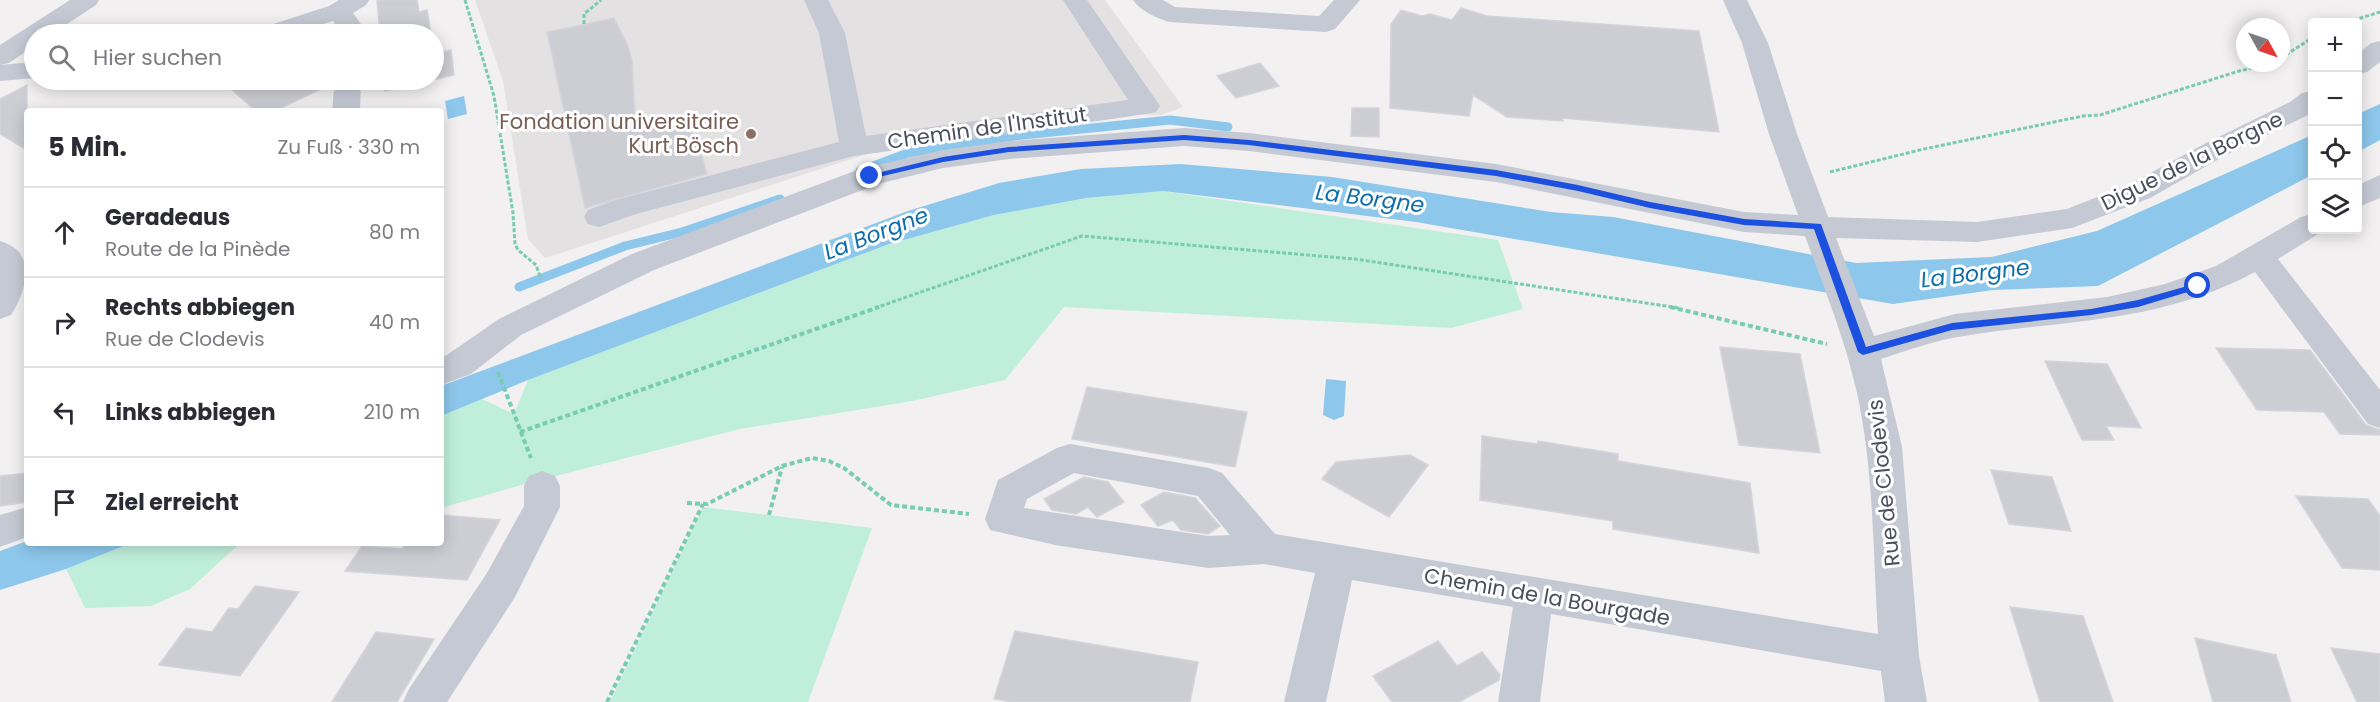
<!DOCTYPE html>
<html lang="de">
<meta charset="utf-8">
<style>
body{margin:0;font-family:Poppins,sans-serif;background:#f7f7f7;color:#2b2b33}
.controls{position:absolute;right:18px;top:18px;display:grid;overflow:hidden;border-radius:6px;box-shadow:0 3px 15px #0003}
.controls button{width:54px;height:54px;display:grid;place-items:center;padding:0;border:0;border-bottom:2px solid #e1e1e2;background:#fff;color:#2b2b33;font:30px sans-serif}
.compass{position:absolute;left:2236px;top:18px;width:54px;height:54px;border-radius:50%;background:#fff;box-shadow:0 3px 15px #0003;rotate:130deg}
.stop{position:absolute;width:18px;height:18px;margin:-14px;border:4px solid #1c50e0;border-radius:50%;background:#fff}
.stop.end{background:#1c50e0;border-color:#fff;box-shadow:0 2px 6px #0008}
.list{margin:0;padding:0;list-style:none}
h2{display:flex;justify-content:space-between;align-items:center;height:78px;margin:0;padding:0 24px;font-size:26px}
h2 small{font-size:20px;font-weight:400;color:#7c7c81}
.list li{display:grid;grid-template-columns:39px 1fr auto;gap:18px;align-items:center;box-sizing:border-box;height:90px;padding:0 24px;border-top:2px solid #e1e1e2}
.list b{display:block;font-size:22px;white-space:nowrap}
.list p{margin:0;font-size:20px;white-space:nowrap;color:#7c7c81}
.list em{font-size:20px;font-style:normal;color:#7c7c81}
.icon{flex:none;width:33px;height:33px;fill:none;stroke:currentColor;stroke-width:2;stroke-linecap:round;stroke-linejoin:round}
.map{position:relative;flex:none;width:2380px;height:702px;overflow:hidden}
.search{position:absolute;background:#fff;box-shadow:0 3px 15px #0003;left:24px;top:24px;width:420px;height:66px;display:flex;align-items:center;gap:15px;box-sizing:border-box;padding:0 21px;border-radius:33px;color:#7c7c81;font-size:22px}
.panel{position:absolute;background:#fff;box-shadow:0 3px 15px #0003;left:24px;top:108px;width:420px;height:438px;border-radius:6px}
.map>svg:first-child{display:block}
.education{fill:#e3e1e2}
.green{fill:#bfefda}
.water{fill:#8dc7eb}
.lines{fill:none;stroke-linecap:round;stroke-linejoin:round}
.stream{stroke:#8dc7eb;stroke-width:9}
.building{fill:#cdced4;stroke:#d4d5db;stroke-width:1.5}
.path-far1{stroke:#78ccb1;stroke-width:3;stroke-dasharray:4 2;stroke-linecap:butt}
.path{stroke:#78ccb1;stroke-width:4;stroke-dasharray:5 3;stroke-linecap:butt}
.minor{fill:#c4c9d4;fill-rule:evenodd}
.route{fill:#1c50e0}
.education-dot{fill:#8d6e63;stroke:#fff;stroke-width:2}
.labels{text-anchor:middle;stroke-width:6;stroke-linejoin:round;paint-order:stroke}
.education-label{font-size:21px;fill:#785e54;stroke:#fff;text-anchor:end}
.street-label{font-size:21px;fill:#484f5d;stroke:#fff}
.water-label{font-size:22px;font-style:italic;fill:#0e6eaa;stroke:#fff}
</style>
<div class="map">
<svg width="2380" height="702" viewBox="0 0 2380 702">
<rect width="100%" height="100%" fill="#f2f0f0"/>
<polygon class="education" points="475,0 1105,0 1183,107 1161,115 1116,114 867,154 545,258 528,239 503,81"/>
<g class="green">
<polygon points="1163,191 1498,240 1523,309 1451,328 1064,307 1005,380 912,401 740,429 532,482 441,508 441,416 482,399 514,414 528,380 889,244 994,215 1086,198"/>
<polygon points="703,507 872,528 808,702 610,702"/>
<polygon points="131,543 246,543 239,544 190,589 151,606 85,608 66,569"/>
</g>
<g class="water">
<polygon points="464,96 467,114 448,119 445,101"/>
<polygon points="2380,104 2380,140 2358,152 2358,114"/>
<polygon points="2312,135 2312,175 2098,286 1993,290 1893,304 1416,222 1163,191 1086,198 994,215 889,244 528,380 441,416 441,386 908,211 999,183 1081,169 1180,164 1332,177 1551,212 1613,217 1856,263 1992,257 2097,231"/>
<polygon points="1326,379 1346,381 1344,416 1334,420 1323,415"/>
<polygon points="27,541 27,543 131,543 66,569 0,590 0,551"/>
</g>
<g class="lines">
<g class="stream">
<polyline points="860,171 908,153 1014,136 1170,120 1228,127"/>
<polyline points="519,287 625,246 682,232 780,199"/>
</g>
</g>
<g class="building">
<polygon points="377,0 417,0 419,12 427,10 431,34 380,34"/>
<polygon points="1461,8 1487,16 1699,31 1719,132 1562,118 1563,121 1507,117 1473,95 1469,116 1390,108 1391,24 1401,10 1422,16 1430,14 1452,20"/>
<polygon points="614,18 628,46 632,60 635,120 663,122 691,132 697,140 707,174 585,208 547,32"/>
<polygon points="451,50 454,75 385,91 384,80 434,80 434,54"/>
<polygon points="1260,63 1279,86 1236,98 1217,76"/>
<polygon points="270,80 333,80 332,84 274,111 256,111 231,89"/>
<polygon points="27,85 27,150 0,134 0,99"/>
<polygon points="1352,108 1379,108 1379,137 1351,136"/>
<polygon points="1720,347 1800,354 1820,453 1739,445"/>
<polygon points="2216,348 2310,350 2366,425 2380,430 2380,435 2340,434 2324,412 2257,410"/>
<polygon points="2045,361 2107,364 2141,428 2106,426 2114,440 2082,440"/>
<polygon points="1087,387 1247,412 1235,467 1072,439"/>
<polygon points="1482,436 1537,444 1538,441 1618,454 1618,461 1750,483 1759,553 1613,529 1613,521 1480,500"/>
<polygon points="1410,455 1428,465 1389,517 1322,479 1336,462"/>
<polygon points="1991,470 2052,477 2071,531 2009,524"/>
<polygon points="27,473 27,502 0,506 0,476"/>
<polygon points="1084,477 1108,482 1124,502 1097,517 1088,507 1076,514 1052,510 1044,499"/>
<polygon points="1164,492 1195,498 1220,526 1208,534 1181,530 1173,520 1158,526 1141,505"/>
<polygon points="2296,496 2368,499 2380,516 2380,570 2342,568"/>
<polygon points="441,515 500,520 467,580 345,571 362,546 402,549 406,543 441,543"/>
<polygon points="255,586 299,592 240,676 159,665 186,628 212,632 229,608 238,609"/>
<polygon points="2010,607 2083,616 2113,702 2040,702"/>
<polygon points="1015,631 1198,662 1190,702 1012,702 994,699"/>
<polygon points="376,632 434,639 397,702 332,702"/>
<polygon points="2195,638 2276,655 2291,702 2213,702"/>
<polygon points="1438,641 1457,666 1482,652 1500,675 1499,680 1459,702 1392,702 1373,676"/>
<polygon points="2331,648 2380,654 2380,702 2357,702"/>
</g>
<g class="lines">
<g class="path-far1">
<polyline points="465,0 494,96 513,213 515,244 518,250 536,265 541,279"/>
<polyline points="2348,22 2380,12"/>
<polyline points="584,24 584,14 601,0"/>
<polyline points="2281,58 2312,38"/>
<polyline points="1830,172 1924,149 2083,116 2100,115 2239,71 2274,63"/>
<polyline points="875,308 1082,236 1355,259 1679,308"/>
</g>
<g class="path">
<polyline points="1670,307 1827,344"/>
<polyline points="498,372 531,458"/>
<polyline points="520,432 879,307"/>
<polyline points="687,503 707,504 782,466 812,458 829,461 844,468 891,505 969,514"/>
<polyline points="769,515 782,467"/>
<polyline points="607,702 703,504"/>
</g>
<g class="minor">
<polygon points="70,0 99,0 96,5 52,34 34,34 34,46 9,63 0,65 0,45"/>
<polygon points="339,0 369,0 366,5 353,13 363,27 363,34 337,34 337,27 333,21 291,34 254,34 258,29 329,6"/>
<polygon points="804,0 828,0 845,33 866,136 1128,100 1063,0 1087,0 1160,106 1156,112 1146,114 854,156 636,214 599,227 588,224 584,217 588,210 616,200 839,142 819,33"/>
<path d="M1133,0H1163L1175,7L1319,16L1334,0H1360L1335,29L1326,32L1169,22C1157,18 1140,11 1133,0Z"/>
<path d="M1723,0H1747L1768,43L1797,134L1828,217L1977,222L2067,209L2130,184L2206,143L2290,102L2302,93L2312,91V112L2310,114L2226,155L2150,198L2072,228L1977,242L1836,238L1874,336L1955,314L2107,297L2165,284L2216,266L2301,217L2312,214V230H2324L2323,231L2278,259L2380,390V428L2368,424L2255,272C2155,326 2058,319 1952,338C1928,343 1905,351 1881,359L1902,447L1919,656L1927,702H1885L1881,671L1551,614L1540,702H1498L1513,607L1352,580L1326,702H1284L1315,573L1264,564L1208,568L1055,545L990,530L985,519L998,480L1057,448L1070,444L1209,468L1222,473L1275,534L1878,634C1873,554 1874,471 1857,393C1845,339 1824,288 1805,236L1744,232L1496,182L1249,151L1184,146L1009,159L943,168L878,184L654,270L521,335L471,374L441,385V359L499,319L632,254L860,169L943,150L1009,141L1184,128L1249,133L1496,164L1744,212L1798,215L1769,134L1742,43ZM1074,473L1198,496L1230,535L1208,536L1024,508L1027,499Z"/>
<polygon points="2380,41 2380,62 2367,72 2358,74 2358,54 2371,43"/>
<polygon points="34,62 34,78 0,81 0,65"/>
<polygon points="335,80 361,80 360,111 332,111"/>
<polygon points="2380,175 2380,198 2358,207 2358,185"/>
<path d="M0,241C38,252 27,289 11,315L0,319Z"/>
<polygon points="542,471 555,476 560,486 560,507 515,597 447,702 403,702 409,689 487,573 524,506 524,486 529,476"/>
<polygon points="27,507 27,537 0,547 0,515"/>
</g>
</g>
<polygon class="route" points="1184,135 1249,140 1496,170 1578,185 1650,202 1744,219 1821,224 1866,347 1952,323 2091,309 2138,300 2198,283 2203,286 2201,288 2138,307 2091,315 1952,330 1863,355 1858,352 1814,229 1744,225 1650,208 1578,191 1496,176 1249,145 1184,140 1009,152 943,162 870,179 865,176 943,157 1009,147"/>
<circle class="education-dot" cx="751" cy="134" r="6"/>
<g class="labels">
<g class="education-label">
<text x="739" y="129">Fondation universitaire<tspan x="739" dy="24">Kurt Bösch</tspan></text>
</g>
<g class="street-label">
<text transform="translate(987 128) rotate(-8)" y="7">Chemin de l'Institut</text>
<text transform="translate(2192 161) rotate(-26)" y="7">Digue de la Borgne</text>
<text transform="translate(1884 483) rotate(-96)" y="7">Rue de Clodevis</text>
<text transform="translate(1547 597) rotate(10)" y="7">Chemin de la Bourgade</text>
</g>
<g class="water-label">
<text transform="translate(1370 198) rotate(7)" y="8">La Borgne</text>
<text transform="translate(876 233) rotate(-21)" y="8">La Borgne</text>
<text transform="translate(1975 273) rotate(-7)" y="8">La Borgne</text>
</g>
</g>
</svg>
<div class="controls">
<button>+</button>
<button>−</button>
<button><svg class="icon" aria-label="locate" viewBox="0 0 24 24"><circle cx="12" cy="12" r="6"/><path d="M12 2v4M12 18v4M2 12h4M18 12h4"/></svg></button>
<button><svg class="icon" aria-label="layers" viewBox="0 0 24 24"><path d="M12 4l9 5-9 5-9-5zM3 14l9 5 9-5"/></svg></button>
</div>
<svg class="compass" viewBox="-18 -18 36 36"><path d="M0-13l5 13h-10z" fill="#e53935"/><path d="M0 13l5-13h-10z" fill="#7c7c81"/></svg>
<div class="stop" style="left:2198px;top:286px"></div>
<div class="stop end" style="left:870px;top:176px"></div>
<div class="search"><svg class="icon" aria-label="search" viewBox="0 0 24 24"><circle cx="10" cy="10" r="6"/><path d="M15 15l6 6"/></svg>Hier suchen</div>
<section class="panel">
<h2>5 Min.<small>Zu Fuß · 330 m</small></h2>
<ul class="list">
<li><svg class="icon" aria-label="ahead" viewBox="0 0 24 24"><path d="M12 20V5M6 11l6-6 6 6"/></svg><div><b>Geradeaus</b><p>Route de la Pinède</p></div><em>80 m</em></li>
<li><svg class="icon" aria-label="right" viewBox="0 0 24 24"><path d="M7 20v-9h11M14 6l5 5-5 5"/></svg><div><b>Rechts abbiegen</b><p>Rue de Clodevis</p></div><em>40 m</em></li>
<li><svg class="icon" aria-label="left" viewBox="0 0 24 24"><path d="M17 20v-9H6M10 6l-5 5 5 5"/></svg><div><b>Links abbiegen</b></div><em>210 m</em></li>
<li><svg class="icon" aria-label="arrive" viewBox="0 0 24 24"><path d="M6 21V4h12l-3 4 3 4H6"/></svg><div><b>Ziel erreicht</b></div></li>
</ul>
</section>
</div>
